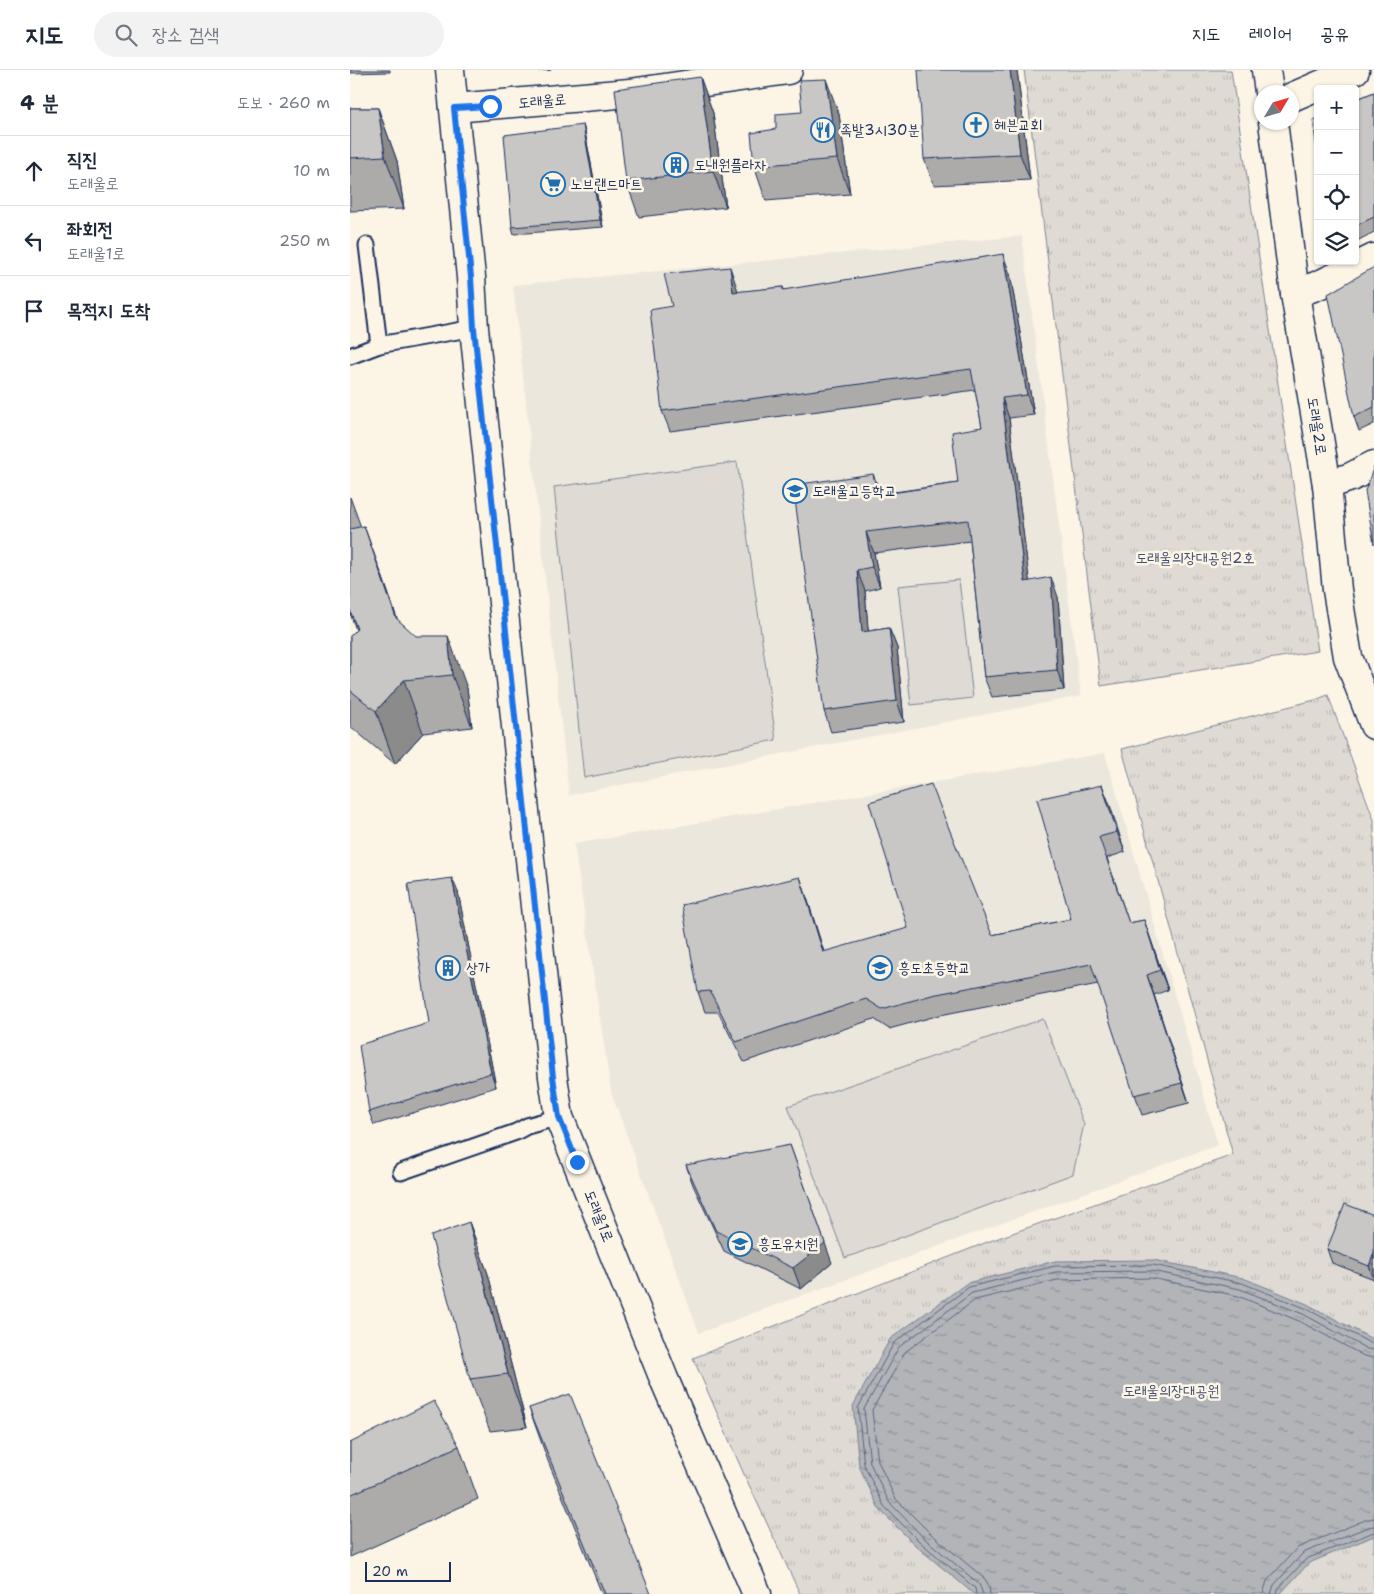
<!DOCTYPE html>
<html lang="ko">
<meta charset="utf-8">
<style>
body{margin:0;font-family:"Shantell Sans","Poor Story",sans-serif;background:#f2f2f3;color:#1f2937}
.controls{position:absolute;right:15px;top:15px;display:grid;overflow:hidden;border-radius:5px;box-shadow:0 1px 4px #0004}
.controls button{width:45px;height:45px;display:grid;place-items:center;padding:0;border:0;border-bottom:1px solid #e0e1e3;background:#fff;color:#1f2937;font:25px sans-serif}
.compass{position:absolute;left:904px;top:15px;width:45px;height:45px;border-radius:50%;background:#fff;box-shadow:0 1px 4px #0004;rotate:52deg}
.scale{position:absolute;left:15px;bottom:12px;width:86px;box-sizing:border-box;padding-left:5px;border:2px solid #1b2f5e;border-top:0;font-size:14px;line-height:18px;white-space:nowrap;color:#1b2f5e;-webkit-text-stroke:4px #fcf5e5;paint-order:stroke}
.stop{position:absolute;width:15px;height:15px;margin:-11px;border:4px solid #1a73e8;border-radius:50%;background:#fff}
.stop.end{background:#1a73e8;border-color:#fff;box-shadow:0 1px 5px #0008}
.list{margin:0;padding:0;list-style:none}
h2{display:flex;justify-content:space-between;align-items:center;height:65px;margin:0;padding:0 20px;font-size:21px}
h2 small{font-size:16px;font-weight:400;color:#747a83}
.list li{display:grid;grid-template-columns:32px 1fr auto;gap:15px;align-items:center;box-sizing:border-box;height:70px;padding:0 20px;border-top:1px solid #e0e1e3}
.list b{display:block;font-size:19px;white-space:nowrap}
.list p{margin:0;font-size:16px;white-space:nowrap;color:#747a83}
.list em{font-size:16px;font-style:normal;color:#747a83}
.icon{flex:none;width:28px;height:28px;fill:none;stroke:currentColor;stroke-width:2;stroke-linecap:round;stroke-linejoin:round}
.map{position:relative;flex:none;width:1024px;height:1524px;overflow:hidden}
header{display:flex;align-items:center;gap:30px;box-sizing:border-box;height:70px;padding:0 25px;background:#fff;border-bottom:1px solid #e0e1e3}
header strong{font-size:24px}
nav{display:flex;gap:28px;margin-inline-start:auto;font-size:18px}
.search{width:350px;height:45px;background:#f2f2f3;display:flex;align-items:center;gap:12px;box-sizing:border-box;padding:0 18px;border-radius:28px;color:#747a83;font-size:19px}
main{display:flex}
aside{flex:1;background:#fff}
.map>svg:first-child{display:block}
.built{fill:#ece7dc}
.park{fill:url(#park-tufts);stroke:#7d8599}
.pitch{fill:#dfdbd4;stroke:#7d8599}
.water{fill:url(#water-ripples);stroke:#767f94}
.lines{fill:none;stroke-linecap:round;stroke-linejoin:round}
.shore{stroke:#576482;stroke-width:1}
.lane-casing{stroke:#1b2f5e;stroke-width:19}
.street-casing{stroke:#1b2f5e;stroke-width:31}
.secondary-casing{stroke:#1b2f5e;stroke-width:31}
.lane{stroke:#fcf5e5;stroke-width:15}
.street{stroke:#fcf5e5;stroke-width:28}
.secondary{stroke:#fcf5e5;stroke-width:28}
.wall{fill:#acabaa;stroke:#1b2f5e}
.shaded-wall{fill:#8c8b8b;stroke:#1b2f5e}
.building{fill:#c8c7c6;stroke:#1b2f5e}
.route{stroke:#1a73e8;stroke-width:6}
.labels{text-anchor:middle;stroke-width:5;stroke-linejoin:round;paint-order:stroke}
.street-label{font-size:15px;fill:#1b2f5e;stroke:#fcf5e5}
.poi-label{font-size:15px;fill:#1b2f5e;stroke:#fcf5e5;text-anchor:start}
.park-label{font-size:15px;fill:#425176;stroke:#fcf5e5}
</style>
<header>
<strong>지도</strong>
<div class="search"><svg class="icon" aria-label="search" viewBox="0 0 24 24"><circle cx="10" cy="10" r="6"/><path d="M15 15l6 6"/></svg>장소 검색</div>
<nav><a>지도</a><a>레이어</a><a>공유</a></nav>
</header>
<main>
<aside>
<h2>4 분<small>도보 · 260 m</small></h2>
<ul class="list">
<li><svg class="icon" aria-label="ahead" viewBox="0 0 24 24"><path d="M12 20V5M6 11l6-6 6 6"/></svg><div><b>직진</b><p>도래울로</p></div><em>10 m</em></li>
<li><svg class="icon" aria-label="left" viewBox="0 0 24 24"><path d="M17 20v-9H6M10 6l-5 5 5 5"/></svg><div><b>좌회전</b><p>도래울1로</p></div><em>250 m</em></li>
<li><svg class="icon" aria-label="arrive" viewBox="0 0 24 24"><path d="M6 21V4h12l-3 4 3 4H6"/></svg><div><b>목적지 도착</b></div></li>
</ul>
</aside>
<div class="map">
<svg width="1024" height="1524" viewBox="0 0 1024 1524">
<defs>
<pattern id="park-tufts" width="24" height="20" patternUnits="userSpaceOnUse" patternTransform="scale(1.25)"><rect width="24" height="20" fill="#dfdbd4"/><path d="M3 7l-1-3M5 7V3M7 7l1-3M15 17l-1-3M17 17v-4M19 17l1-3" fill="none" stroke="#bfbcb8"/></pattern>
<pattern id="water-ripples" width="26" height="14" patternUnits="userSpaceOnUse" patternTransform="scale(1.25)"><rect width="26" height="14" fill="#b2b4b8"/><path d="M2 4q2-2 4 0t4 0M15 11q2-2 4 0t4 0" fill="none" stroke="#909399"/></pattern>
</defs>
<rect width="100%" height="100%" fill="#fcf5e5"/>
<filter id="ink" filterUnits="userSpaceOnUse"><feTurbulence type="fractalNoise" baseFrequency=".02" numOctaves="2"/><feDisplacementMap in="SourceGraphic" scale="10" xChannelSelector="R" yChannelSelector="G"/><feConvolveMatrix kernelMatrix="1 2 1 2 8 2 1 2 1" color-interpolation-filters="sRGB"/></filter>
<g filter="url(#ink)">
<g class="built">
<polygon points="672,166 731,626 219,725 163,215"/>
<polygon points="755,683 868,1075 349,1263 261,1022 224,774"/>
</g>
<g class="park">
<polygon points="674,0 881,0 968,581 751,616"/>
<polygon points="978,625 1024,750 1024,1524 450,1524 393,1402 343,1288 640,1171 883,1085 772,679 965,630"/>
</g>
<g class="pitch">
<polygon points="387,392 426,670 234,708 204,417"/>
<polygon points="609,510 623,628 561,635 548,516"/>
<polygon points="693,949 734,1054 723,1104 495,1188 438,1036"/>
</g>
<polygon class="water" points="803,1190 893,1208 957,1234 1024,1270 1024,1466 959,1493 930,1524 624,1524 566,1476 529,1439 509,1396 503,1336 540,1269 617,1213 705,1191"/>
<g class="lines">
<g class="shore">
<polyline points="626,1524 625,1518 570,1472 534,1436 514,1395 508,1338 544,1273 619,1217 705,1196 803,1195 892,1213 955,1238 1020,1273 1024,1274"/>
<polyline points="633,1524 629,1514 574,1468 539,1432 520,1393 514,1339 549,1277 622,1223 706,1202 802,1201 890,1219 953,1244 1017,1279 1024,1280"/>
<polyline points="640,1524 639,1516 635,1509 579,1462 545,1428 528,1391 522,1340 555,1282 625,1230 707,1210 801,1208 888,1226 949,1251 1014,1286 1024,1288"/>
<polyline points="913,1524 917,1511 947,1478 1015,1450 1024,1448"/>
<polyline points="921,1524 924,1515 953,1483 1018,1457 1024,1456"/>
<polyline points="927,1524 928,1519 956,1489 1024,1462"/>
</g>
<defs>
<g id="lane">
<polyline points="17,175 29,275"/>
<polyline points="0,286 29,275 124,258"/>
<polyline points="51,1102 166,1062 177,1056 209,1047"/>
</g>
<g id="street">
<polyline points="942,27 1005,0"/>
<polyline points="104,38 280,23 438,0"/>
<polyline points="945,224 971,214 1024,188"/>
<polyline points="977,415 1001,407 1024,395"/>
</g>
<g id="secondary">
<polyline points="100,0 121,207 124,258 203,1007 209,1047 314,1309 407,1524"/>
<polyline points="916,0 919,22"/>
<polyline points="923,52 945,224 977,415 987,520 998,587 1024,655"/>
</g>
</defs>
<use href="#lane" class="lane-casing"/>
<use href="#street" class="street-casing"/>
<use href="#secondary" class="secondary-casing"/>
<use href="#lane" class="lane"/>
<use href="#street" class="street"/>
<use href="#secondary" class="secondary"/>
</g>
<g class="wall">
<polygon points="0,0 40,0 40,2 0,3"/>
<polygon points="187,0 201,0 188,1"/>
<polygon points="667,0 680,110 584,115 574,89"/>
<polygon points="350,7 363,43 376,137 289,147 276,111"/>
<polygon points="1024,22 1024,162 1005,172 1005,30"/>
<polygon points="0,38 28,38 47,91 54,139 0,141"/>
<polygon points="489,44 500,124 416,131 404,96"/>
<polygon points="233,55 235,62 253,157 164,164 162,157"/>
<polygon points="1024,197 1024,354 1009,361 1004,347"/>
<polygon points="660,204 684,345 659,348 679,511 708,527 714,620 642,627 634,607 620,471 524,483 530,517 515,521 518,561 539,558 547,578 554,652 481,662 474,641 523,404 530,424 608,413 632,357 625,320 320,361 312,341 387,218 387,222 433,217 434,220"/>
<polygon points="0,427 11,457 33,508 47,549 117,618 122,657 73,663 45,694 0,656 0,566 6,560 0,543"/>
<polygon points="752,715 775,782 757,788 779,853 794,850 818,920 804,925 839,1033 792,1045 748,914 590,945 539,959 524,949 394,992 368,942 355,942 348,922 450,807 457,828 474,882 642,865 721,849"/>
<polygon points="108,822 146,1017 24,1055 19,1042 79,953"/>
<polygon points="336,1095 482,1193 451,1219 374,1181 343,1115"/>
<polygon points="1024,1145 1024,1209 982,1193 977,1179"/>
<polygon points="119,1152 138,1204 177,1357 140,1361 120,1309"/>
<polygon points="179,1338 301,1524 252,1524 198,1391"/>
<polygon points="0,1373 109,1376 128,1429 0,1487"/>
</g>
<g class="shaded-wall">
<polygon points="660,0 667,0 680,110 670,84"/>
<polygon points="350,7 363,43 376,137 363,101"/>
<polygon points="476,9 489,44 500,124 487,89"/>
<polygon points="28,38 47,91 54,139 35,86"/>
<polygon points="233,55 235,62 253,157 250,150"/>
<polygon points="653,184 660,204 684,345 677,325"/>
<polygon points="380,197 387,218 390,243 383,222"/>
<polygon points="652,328 659,348 682,532 675,512"/>
<polygon points="523,404 531,425 528,425"/>
<polygon points="14,456 33,508 65,600 46,548"/>
<polygon points="516,462 524,483 530,517 522,497"/>
<polygon points="507,500 515,521 520,582 512,562"/>
<polygon points="701,507 708,527 714,620 707,600"/>
<polygon points="539,558 547,578 554,652 547,631"/>
<polygon points="98,566 117,618 122,657 102,605"/>
<polygon points="54,610 73,663 45,694 26,641"/>
<polygon points="752,715 760,735 775,782 767,762"/>
<polygon points="450,807 457,828 480,902 473,882"/>
<polygon points="102,808 108,822 146,1017 141,1003"/>
<polygon points="794,850 801,870 818,920 810,900"/>
<polygon points="797,905 804,925 839,1033 832,1013"/>
<polygon points="440,1075 482,1193 451,1219 443,1198"/>
<polygon points="119,1152 138,1204 177,1357 158,1304"/>
<polygon points="1024,1183 1024,1209 1019,1196"/>
</g>
<g class="building">
<polygon points="568,0 660,0 670,84 574,89"/>
<polygon points="350,7 363,101 276,111 265,19"/>
<polygon points="476,9 487,89 404,96 401,63 426,59 426,44 452,42 449,10"/>
<polygon points="1024,22 1024,147 1005,156 1005,30"/>
<polygon points="0,38 28,38 35,86 0,88"/>
<polygon points="968,48 968,88 963,50"/>
<polygon points="233,55 250,150 162,157 154,65"/>
<polygon points="653,184 677,325 652,328 675,512 701,507 707,600 634,607 618,450 516,462 522,497 507,500 512,562 539,558 547,631 474,641 443,415 523,404 528,425 608,413 602,362 632,357 621,299 312,341 300,240 322,236 314,204 380,197 383,222 433,217 433,220"/>
<polygon points="1024,197 1024,337 1004,347 978,224"/>
<polygon points="1024,396 1024,474 1015,421"/>
<polygon points="14,456 46,548 66,566 98,566 102,605 54,610 26,641 0,620 0,566 7,559 0,540 0,459"/>
<polygon points="581,714 642,865 721,849 687,729 752,715 767,762 749,767 779,853 794,850 810,900 797,905 832,1013 784,1025 741,894 582,925 532,939 516,929 386,972 360,921 348,922 332,835 450,807 473,882 558,858 519,732"/>
<polygon points="102,808 141,1003 19,1042 9,975 79,953 58,814"/>
<polygon points="440,1075 475,1173 443,1198 366,1161 336,1095"/>
<polygon points="995,1134 1024,1145 1024,1183 1019,1196 977,1179"/>
<polygon points="119,1152 158,1304 120,1309 81,1166"/>
<polygon points="220,1324 301,1524 255,1524 179,1338"/>
<polygon points="84,1331 109,1376 0,1425 0,1373"/>
</g>
</g>
<g class="lines" filter="url(#ink)">
<polyline class="route" points="140,36 104,38 121,207 124,258 203,1007 209,1047 227,1092"/>
</g>
<defs>
<symbol id="church-ring" viewBox="-11 -11 22 22"><circle r="9.5" fill="#fcf5e5" stroke="#1f6fb2" stroke-width="1.5"/><path d="M-1.2-6h2.4v3.5h3.3v2.4h-3.3V6h-2.4V-.1h-3.3v-2.4h3.3Z" fill="#1f6fb2"/></symbol>
<symbol id="restaurant-ring" viewBox="-11 -11 22 22"><circle r="9.5" fill="#fcf5e5" stroke="#1f6fb2" stroke-width="1.5"/><path d="M-5-6h1v4h1v-4h1v4h1v-4h1v5L-1.5 .5V6h-2V.5L-5-1ZM5-6V6H3V1.5H1.5Q1.5-4 5-6Z" fill="#1f6fb2"/></symbol>
<symbol id="building-ring" viewBox="-11 -11 22 22"><circle r="9.5" fill="#fcf5e5" stroke="#1f6fb2" stroke-width="1.5"/><path d="M-4-6H4V6H1V3H-1V6H-4ZM-2.5-4.3h1.7v1.8h-1.7ZM.8-4.3h1.7v1.8H.8ZM-2.5-1h1.7V.8h-1.7ZM.8-1h1.7V.8H.8Z" fill="#1f6fb2"/></symbol>
<symbol id="supermarket-ring" viewBox="-11 -11 22 22"><circle r="9.5" fill="#fcf5e5" stroke="#1f6fb2" stroke-width="1.5"/><path d="M-6-5.5h2.5l.6 2H6L4.5 2H-2.5L-4.4-4H-6ZM-1.5 3.2a1.3 1.3 0 1 0 .1 0ZM3 3.2a1.3 1.3 0 1 0 .1 0Z" fill="#1f6fb2"/></symbol>
<symbol id="school-ring" viewBox="-11 -11 22 22"><circle r="9.5" fill="#fcf5e5" stroke="#1f6fb2" stroke-width="1.5"/><path d="M0-5L7-2L0 1L-7-2ZM-4 1L0 2.5L4 1V4Q0 6-4 4Z" fill="#1f6fb2"/></symbol>
</defs>
<g fill-rule="evenodd">
<use href="#church-ring" x="612" y="41" width="28" height="28"/>
<use href="#restaurant-ring" x="459" y="46" width="28" height="28"/>
<use href="#building-ring" x="312" y="81" width="28" height="28"/>
<use href="#supermarket-ring" x="189" y="100" width="28" height="28"/>
<use href="#school-ring" x="431" y="407" width="28" height="28"/>
<use href="#building-ring" x="84" y="884" width="28" height="28"/>
<use href="#school-ring" x="516" y="884" width="28" height="28"/>
<use href="#school-ring" x="376" y="1160" width="28" height="28"/>
</g>
<g class="labels">
<g class="street-label">
<text transform="translate(192 31) rotate(-5)" y="5">도래울로</text>
<text transform="translate(967 356) rotate(81)" y="5">도래울2로</text>
<text transform="translate(249 1146) rotate(68)" y="5">도래울1로</text>
</g>
<g class="poi-label">
<text x="644" y="60">헤븐교회</text>
<text x="490" y="65">족발3시30분</text>
<text x="344" y="100">도내원플라자</text>
<text x="220" y="119">노브랜드마트</text>
<text x="462" y="426">도래울고등학교</text>
<text x="116" y="903">상가</text>
<text x="548" y="903">흥도초등학교</text>
<text x="408" y="1179">흥도유치원</text>
</g>
<g class="park-label">
<text x="845" y="493">도래울의장대공원2호</text>
<text x="821" y="1326">도래울의장대공원</text>
</g>
</g>
</svg>
<div class="controls">
<button>+</button>
<button>−</button>
<button><svg class="icon" aria-label="locate" viewBox="0 0 24 24"><circle cx="12" cy="12" r="6"/><path d="M12 2v4M12 18v4M2 12h4M18 12h4"/></svg></button>
<button><svg class="icon" aria-label="layers" viewBox="0 0 24 24"><path d="M12 4l9 5-9 5-9-5zM3 14l9 5 9-5"/></svg></button>
</div>
<svg class="compass" viewBox="-18 -18 36 36"><path d="M0-13l5 13h-10z" fill="#e53935"/><path d="M0 13l5-13h-10z" fill="#747a83"/></svg>
<div class="scale">20 m</div>
<div class="stop" style="left:140px;top:36px"></div>
<div class="stop end" style="left:227px;top:1092px"></div>
</div>
</main>
